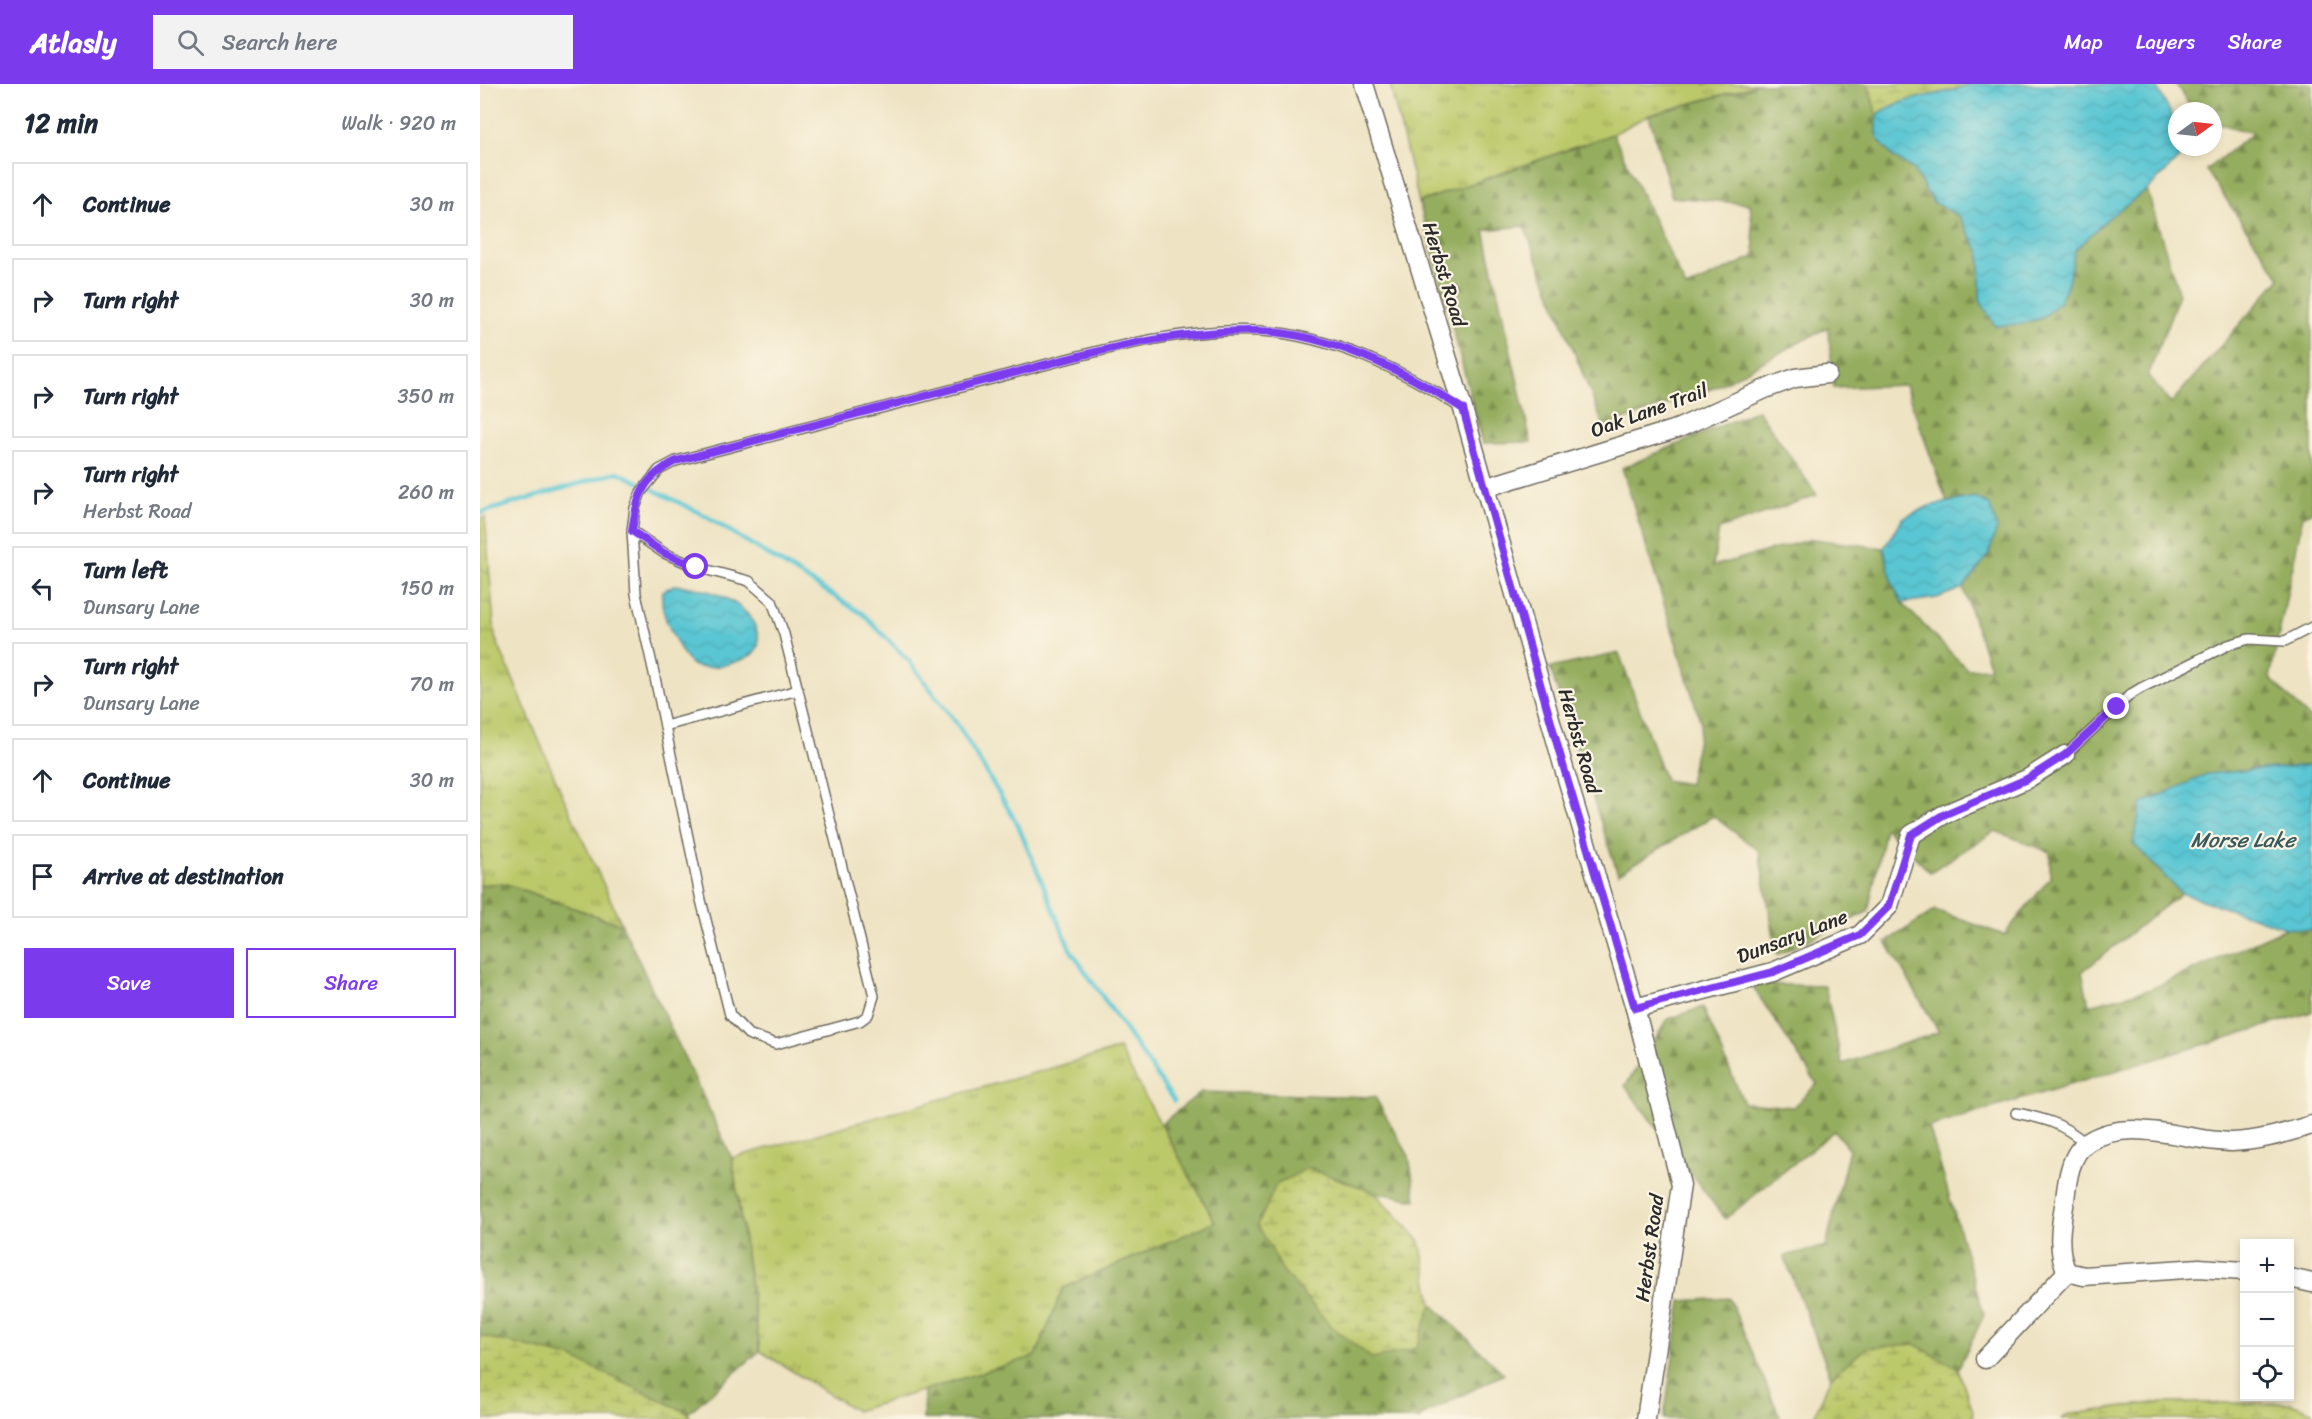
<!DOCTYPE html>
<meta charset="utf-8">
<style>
body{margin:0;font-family:Sriracha,sans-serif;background:#f2f2f3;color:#1f2937}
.controls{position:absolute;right:18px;bottom:18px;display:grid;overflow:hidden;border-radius:0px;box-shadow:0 3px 9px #0003}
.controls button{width:54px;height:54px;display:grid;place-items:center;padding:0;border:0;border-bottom:2px solid #e0e1e3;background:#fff;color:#1f2937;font:30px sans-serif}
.compass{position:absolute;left:1688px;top:18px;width:54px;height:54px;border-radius:50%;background:#fff;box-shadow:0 3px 9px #0003;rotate:75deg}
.stop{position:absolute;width:18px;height:18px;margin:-14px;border:4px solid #7c3aed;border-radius:50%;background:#fff}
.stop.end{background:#7c3aed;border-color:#fff;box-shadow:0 2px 6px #0008}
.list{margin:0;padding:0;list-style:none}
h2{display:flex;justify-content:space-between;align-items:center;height:78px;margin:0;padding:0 24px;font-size:26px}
h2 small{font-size:20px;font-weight:400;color:#747a83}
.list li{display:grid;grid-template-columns:39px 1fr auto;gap:18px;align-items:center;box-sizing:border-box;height:84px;margin:0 12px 12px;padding:0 12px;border:2px solid #e0e1e3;border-radius:0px}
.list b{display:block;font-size:22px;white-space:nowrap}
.list p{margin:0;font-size:20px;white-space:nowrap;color:#747a83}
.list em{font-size:20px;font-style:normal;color:#747a83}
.actions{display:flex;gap:12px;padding:18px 24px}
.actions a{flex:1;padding:14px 0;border:2px solid #7c3aed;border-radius:0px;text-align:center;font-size:21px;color:#7c3aed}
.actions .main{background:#7c3aed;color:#fff}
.icon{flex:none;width:33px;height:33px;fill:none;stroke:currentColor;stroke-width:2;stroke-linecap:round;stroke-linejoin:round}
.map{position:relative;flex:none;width:1832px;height:1335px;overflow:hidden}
header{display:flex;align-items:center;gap:36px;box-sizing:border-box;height:84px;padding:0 30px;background:#7c3aed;color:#fff}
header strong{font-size:28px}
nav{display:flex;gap:33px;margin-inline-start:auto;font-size:21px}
.search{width:420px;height:54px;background:#f2f2f3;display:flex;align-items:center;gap:15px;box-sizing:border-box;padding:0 21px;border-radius:0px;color:#747a83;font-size:22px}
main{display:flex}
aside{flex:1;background:#fff}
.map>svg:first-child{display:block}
.grass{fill:url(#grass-tufts);stroke:#747a4a;stroke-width:1.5}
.forest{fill:url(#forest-firs);stroke:#606c44;stroke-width:1.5}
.wetland{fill:url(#wetland-marsh);stroke:#747a4a;stroke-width:1.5}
.water{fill:url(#water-waves);stroke:#42787f;stroke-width:1.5}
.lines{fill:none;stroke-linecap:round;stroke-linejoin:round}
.stream{stroke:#5ac6d3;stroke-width:4.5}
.service-casing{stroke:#6f6b60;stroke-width:12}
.minor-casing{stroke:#6f6b60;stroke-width:21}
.service{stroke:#fff;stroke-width:9}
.minor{stroke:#fff;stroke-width:18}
.route{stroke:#7c3aed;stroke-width:8}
.labels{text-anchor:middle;stroke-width:4.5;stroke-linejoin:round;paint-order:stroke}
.street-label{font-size:20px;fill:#2b2b2b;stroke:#fcf5e5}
.water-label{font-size:21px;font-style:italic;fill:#395a5d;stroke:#fcf5e5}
</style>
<header>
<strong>Atlasly</strong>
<div class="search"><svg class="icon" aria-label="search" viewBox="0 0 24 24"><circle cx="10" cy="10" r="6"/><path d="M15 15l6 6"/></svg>Search here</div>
<nav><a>Map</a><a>Layers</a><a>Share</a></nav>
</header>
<main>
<aside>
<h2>12 min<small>Walk · 920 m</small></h2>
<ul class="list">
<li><svg class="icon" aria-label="ahead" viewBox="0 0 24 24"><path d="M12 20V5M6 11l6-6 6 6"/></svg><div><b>Continue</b></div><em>30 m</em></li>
<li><svg class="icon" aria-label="right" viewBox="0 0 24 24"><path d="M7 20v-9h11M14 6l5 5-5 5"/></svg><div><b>Turn right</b></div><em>30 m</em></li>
<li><svg class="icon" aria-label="right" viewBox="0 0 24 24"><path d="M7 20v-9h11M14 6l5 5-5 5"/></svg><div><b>Turn right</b></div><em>350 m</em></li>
<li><svg class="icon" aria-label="right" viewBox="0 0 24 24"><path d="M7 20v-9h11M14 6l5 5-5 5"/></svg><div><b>Turn right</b><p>Herbst Road</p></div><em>260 m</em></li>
<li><svg class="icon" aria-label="left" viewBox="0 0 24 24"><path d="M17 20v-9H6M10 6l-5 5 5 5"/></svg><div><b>Turn left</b><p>Dunsary Lane</p></div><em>150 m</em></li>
<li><svg class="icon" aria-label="right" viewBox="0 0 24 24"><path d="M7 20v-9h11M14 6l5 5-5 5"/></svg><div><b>Turn right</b><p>Dunsary Lane</p></div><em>70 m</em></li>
<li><svg class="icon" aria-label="ahead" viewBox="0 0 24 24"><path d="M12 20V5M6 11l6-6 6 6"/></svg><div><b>Continue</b></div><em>30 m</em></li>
<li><svg class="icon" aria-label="arrive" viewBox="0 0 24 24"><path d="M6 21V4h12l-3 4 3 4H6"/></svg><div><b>Arrive at destination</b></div></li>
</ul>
<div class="actions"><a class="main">Save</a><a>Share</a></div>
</aside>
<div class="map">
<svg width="1832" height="1335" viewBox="0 0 1832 1335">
<defs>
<pattern id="grass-tufts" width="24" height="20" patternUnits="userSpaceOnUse" patternTransform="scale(1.5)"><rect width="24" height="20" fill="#bcc96a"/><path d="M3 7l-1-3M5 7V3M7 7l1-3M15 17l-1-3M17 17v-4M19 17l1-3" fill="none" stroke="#99a357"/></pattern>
<pattern id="forest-firs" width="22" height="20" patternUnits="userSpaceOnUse" patternTransform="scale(1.5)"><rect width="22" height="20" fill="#95ad5e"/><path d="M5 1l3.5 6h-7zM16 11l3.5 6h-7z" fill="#7a8d4e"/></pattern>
<pattern id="wetland-marsh" width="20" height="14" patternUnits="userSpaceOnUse" patternTransform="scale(1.5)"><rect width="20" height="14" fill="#bcc96a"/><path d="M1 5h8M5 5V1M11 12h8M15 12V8" fill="none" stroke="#99a357"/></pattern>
<pattern id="water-waves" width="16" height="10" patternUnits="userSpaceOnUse" patternTransform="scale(1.5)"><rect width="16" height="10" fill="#5ac6d3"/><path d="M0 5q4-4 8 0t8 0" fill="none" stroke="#4eaab5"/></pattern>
</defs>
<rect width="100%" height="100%" fill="#fcf5e5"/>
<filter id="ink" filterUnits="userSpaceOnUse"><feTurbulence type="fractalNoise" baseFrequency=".0167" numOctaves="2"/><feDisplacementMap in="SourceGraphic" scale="12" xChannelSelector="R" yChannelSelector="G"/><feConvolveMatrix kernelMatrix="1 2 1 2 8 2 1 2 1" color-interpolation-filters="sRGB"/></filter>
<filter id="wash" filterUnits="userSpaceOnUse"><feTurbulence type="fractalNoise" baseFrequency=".008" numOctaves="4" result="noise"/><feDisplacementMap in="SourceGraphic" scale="24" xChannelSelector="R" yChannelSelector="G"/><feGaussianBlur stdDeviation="1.35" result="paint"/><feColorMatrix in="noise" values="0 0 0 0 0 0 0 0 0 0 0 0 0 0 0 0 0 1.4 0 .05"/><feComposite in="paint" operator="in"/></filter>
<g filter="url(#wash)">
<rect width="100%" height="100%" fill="#eee3c3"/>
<g class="grass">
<polygon points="910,0 1274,0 1273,2 1169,31 1133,50 939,118"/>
<polygon points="5,433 15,553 81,708 142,841 23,799 0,801 0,435"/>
<polygon points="639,965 735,1138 584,1204 556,1272 376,1327 280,1267 252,1074"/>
</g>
<g class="forest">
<polygon points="1274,0 1388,0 1397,31 1398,54 1413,73 1433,85 1453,118 1479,132 1500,168 1500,216 1541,240 1563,234 1580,217 1587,202 1595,166 1627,135 1667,106 1699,210 1668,292 1691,319 1800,194 1726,86 1773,49 1733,38 1733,27 1713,27 1696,0 1832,0 1832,427 1823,432 1790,594 1832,637 1832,681 1727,690 1653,759 1701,809 1602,888 1609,921 1671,905 1806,844 1832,846 1832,928 1449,1043 1504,1231 1478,1285 1433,1260 1386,1264 1351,1293 1304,1172 1346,1162 1369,1065 1354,1047 1245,1135 1145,1002 1188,935 1223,923 1264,1019 1313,1023 1337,1000 1271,900 1345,902 1362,980 1459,948 1406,858 1455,826 1524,851 1570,794 1570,768 1515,747 1450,788 1405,744 1388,828 1297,871 1279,767 1233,732 1138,790 1070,584 1139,569 1185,696 1209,700 1221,639 1142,384 1278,326 1337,411 1239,445 1233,482 1332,455 1404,464 1412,498 1422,519 1487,585 1510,584 1483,504 1508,471 1495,413 1467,418 1425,301 1354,304 1348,243 1236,303 1124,343 1044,142 1004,146 1051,358 1003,359 939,118 1133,50 1206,204 1275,172 1270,120 1192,113 1169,31 1273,3"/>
<polygon points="23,799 142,841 252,1074 280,1267 208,1329 90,1273 0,1252 0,801"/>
<polygon points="721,1008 895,1013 929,1072 936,1116 894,1108 828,1084 935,1264 952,1220 1024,1290 941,1332 940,1335 443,1335 444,1306 556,1272 583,1204 735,1138 681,1040"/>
<polygon points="1249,1214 1301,1335 1184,1335 1201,1217"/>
</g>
<g class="wetland">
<path d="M1388,0H1491C1460,14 1424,10 1397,31Z"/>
<polygon points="828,1084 894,1108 940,1157 952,1220 936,1264 893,1275 851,1242 803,1187 778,1141 796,1101"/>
<polygon points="0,1252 90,1273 208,1329 211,1335 0,1335"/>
<polygon points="1434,1260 1478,1285 1493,1327 1492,1335 1333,1335 1351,1293 1386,1264"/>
<polygon points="1673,1319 1811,1319 1832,1327 1832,1335 1582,1335 1586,1331"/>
</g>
<g class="water">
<path d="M1491,0H1675L1697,41L1699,74L1667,106L1627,135L1595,166L1587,202L1580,217L1563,234L1541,240L1515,242L1500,217V168L1479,132L1453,118L1433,85L1413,73L1397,54V31C1424,10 1460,14 1491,0Z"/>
<polygon points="1495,413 1510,421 1517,444 1508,472 1483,504 1457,514 1422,519 1412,498 1404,464 1423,434 1449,422"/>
<path d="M194,501C223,503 268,515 277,548C279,554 280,559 277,565C270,578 225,588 213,581C205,576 199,563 195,555C188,542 179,521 183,507Z"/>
<polygon points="1832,681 1832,846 1806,844 1701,809 1653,759 1661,720 1727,690"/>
</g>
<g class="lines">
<polyline class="stream" points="0,429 138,388 224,431 383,530 429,577 479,643 538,741 590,865 694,1017"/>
</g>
</g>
<g filter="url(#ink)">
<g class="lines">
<defs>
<g id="service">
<path d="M152,447L184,469L216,483L269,497L292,517L304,550L394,912L388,931L380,937L296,960L268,950L250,931L221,816L174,589L156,510L152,447L155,424L161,408L179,386L196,377C300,351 404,323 508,296C590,274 695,242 780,247C849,251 924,286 981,324"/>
<polyline points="185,642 318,606"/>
<polyline points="1585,671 1651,610 1661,604 1748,561 1769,555 1805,557 1832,543"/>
<path d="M1536,1029C1568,1035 1580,1039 1606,1059"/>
</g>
<g id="minor">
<polyline points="884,0 983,325 1083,681 1155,924 1201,1101 1166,1335"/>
<polyline points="1004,404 1199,344 1285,305 1315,294 1347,290"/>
<polyline points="1155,924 1293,888 1380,851 1409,822 1431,751 1463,731 1547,695 1585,671"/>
<path d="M1764,1187L1719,1184L1604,1192L1587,1188C1576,1166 1581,1139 1585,1116C1587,1097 1590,1069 1608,1058C1650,1031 1707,1058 1752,1058C1780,1057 1805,1049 1832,1041"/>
<polyline points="1810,1194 1832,1199"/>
<polyline points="1505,1275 1587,1188"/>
</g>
</defs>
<use href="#service" class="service-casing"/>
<use href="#minor" class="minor-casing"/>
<use href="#service" class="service"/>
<use href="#minor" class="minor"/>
</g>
</g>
<g class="lines" filter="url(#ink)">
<path class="route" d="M216,483L184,469L152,447C157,412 162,394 196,377C299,351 401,324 503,297C592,274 685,245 778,247C847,249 926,287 983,325L1083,681L1155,924L1293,888L1380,851L1409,822L1431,751L1463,731L1547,695L1585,671L1637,623"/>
</g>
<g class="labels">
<g class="street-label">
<text transform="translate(965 190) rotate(73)" y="7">Herbst Road</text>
<text transform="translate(1169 326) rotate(-20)" y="7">Oak Lane Trail</text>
<text transform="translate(1100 657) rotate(74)" y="7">Herbst Road</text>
<text transform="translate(1312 852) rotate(-21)" y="7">Dunsary Lane</text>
<text transform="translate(1169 1164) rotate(-82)" y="7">Herbst Road</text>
</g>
<g class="water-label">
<text x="1763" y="763">Morse Lake</text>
</g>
</g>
</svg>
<div class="controls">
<button>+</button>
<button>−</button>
<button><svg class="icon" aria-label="locate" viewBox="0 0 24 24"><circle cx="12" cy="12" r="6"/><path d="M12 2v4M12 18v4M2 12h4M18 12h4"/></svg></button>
</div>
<svg class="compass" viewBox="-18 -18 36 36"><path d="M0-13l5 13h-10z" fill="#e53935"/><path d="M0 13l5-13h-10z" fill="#747a83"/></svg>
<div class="stop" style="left:216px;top:483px"></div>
<div class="stop end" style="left:1637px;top:623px"></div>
</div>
</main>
